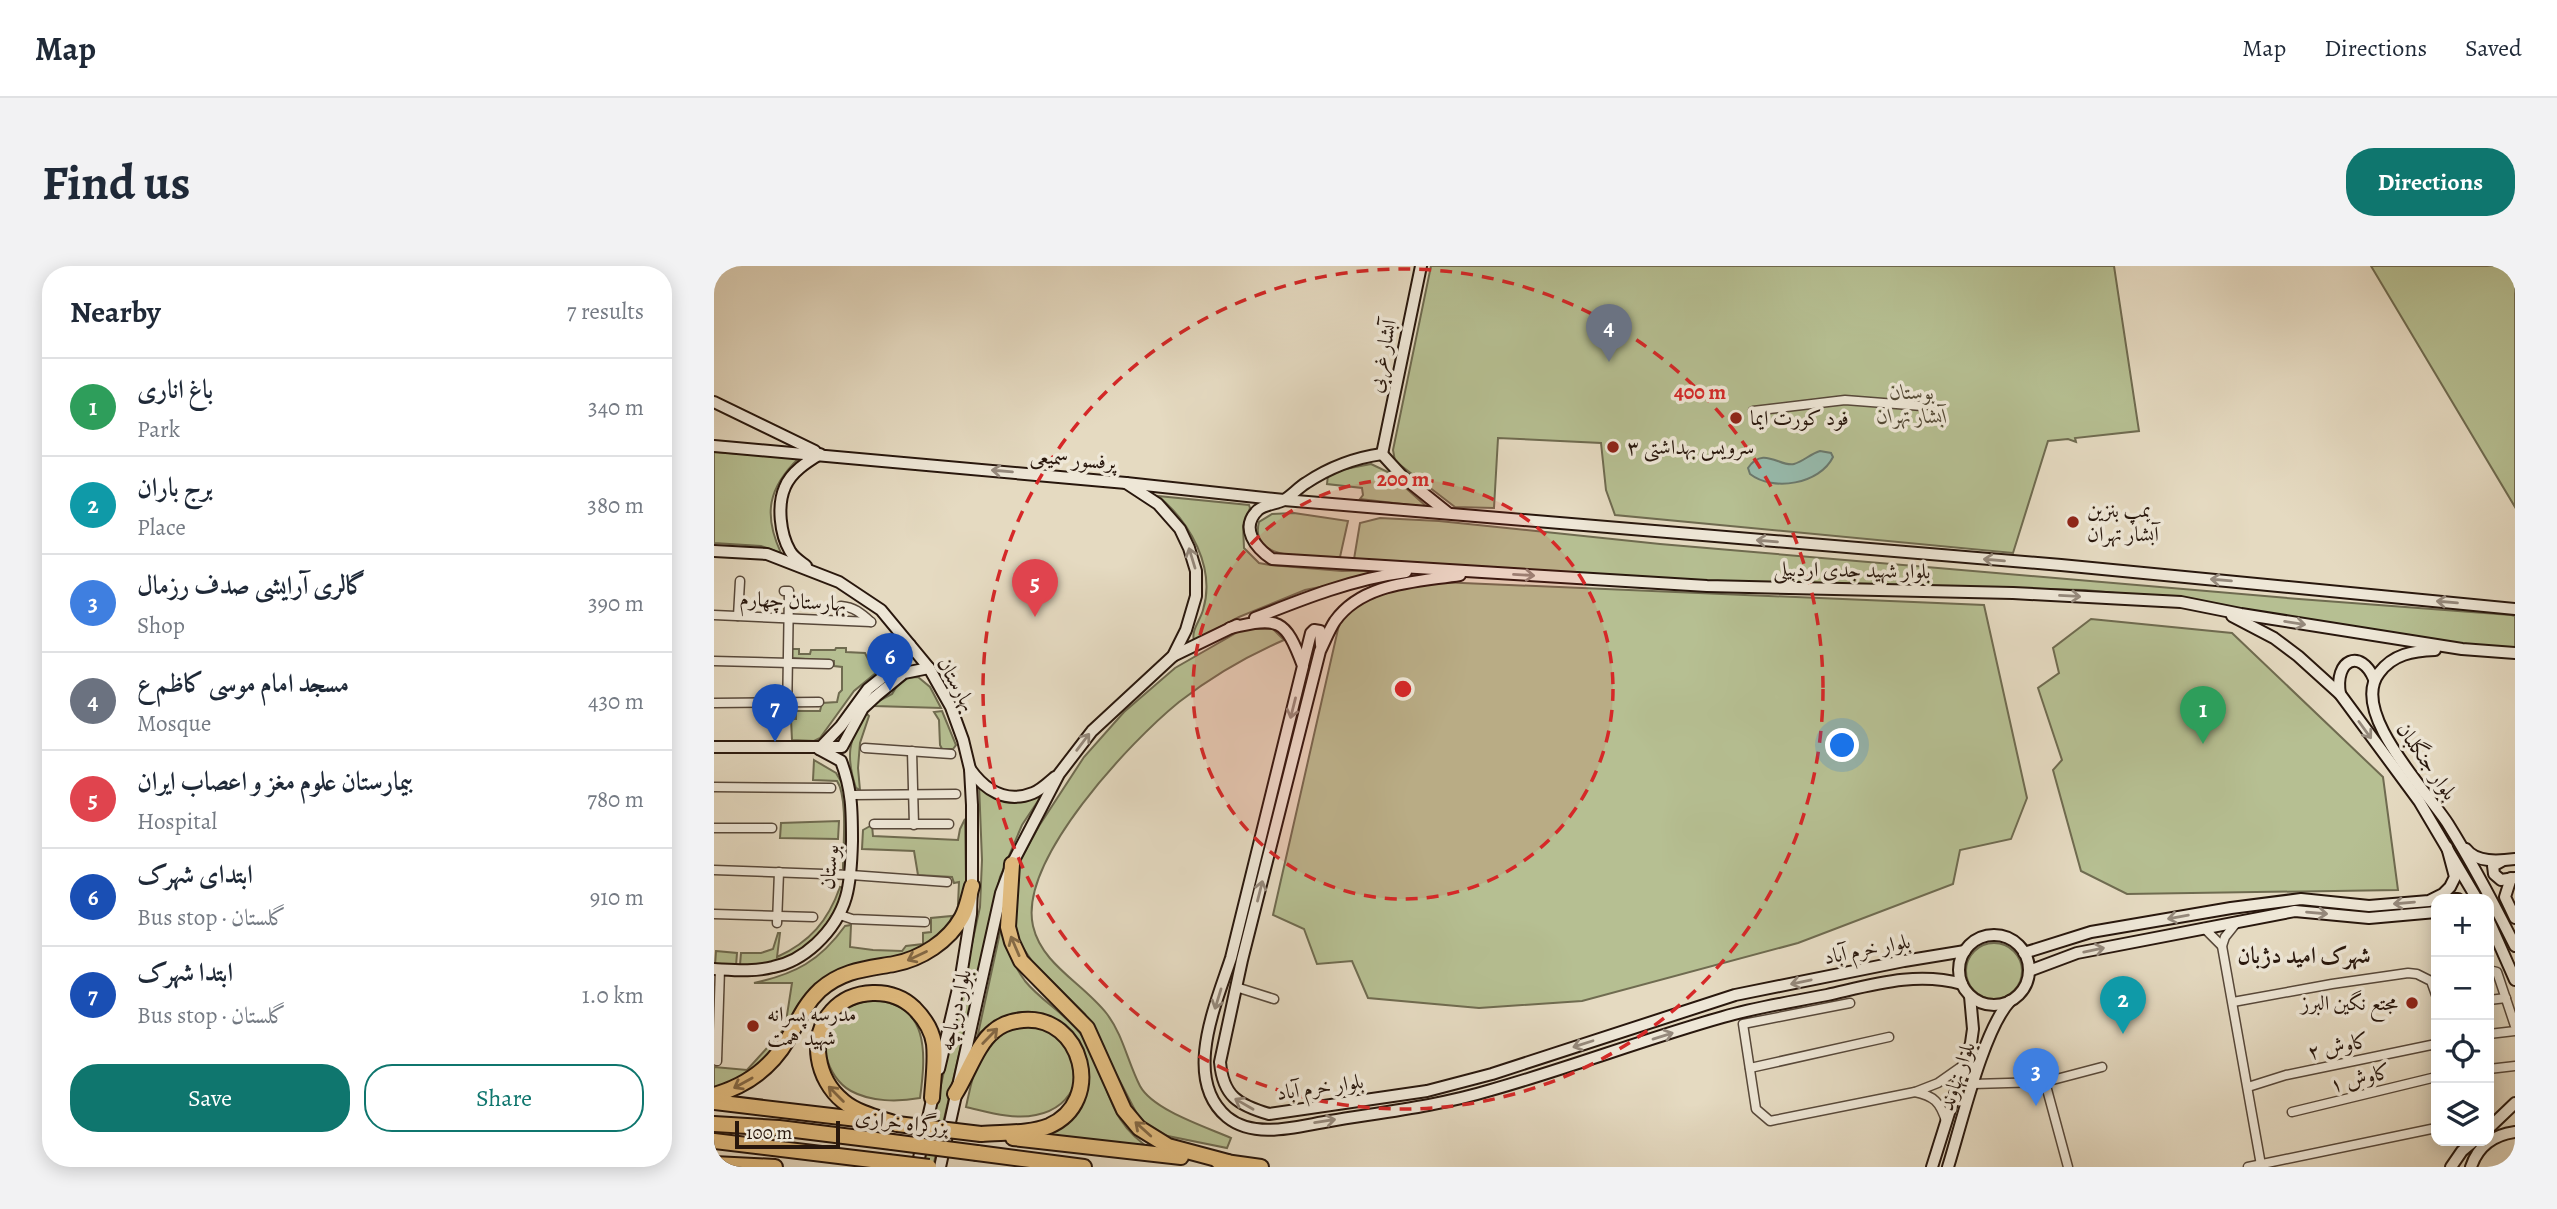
<!DOCTYPE html>
<meta charset="utf-8">
<style>
body{margin:0;font-family:Alegreya,Amiri,serif;background:#f2f2f3;color:#1f2937}
.controls{position:absolute;right:21px;bottom:21px;display:grid;overflow:hidden;border-radius:14px;box-shadow:0 4px 18px #0003}
.controls button{width:63px;height:63px;display:grid;place-items:center;padding:0;border:0;border-bottom:2px solid #e0e1e3;background:#fff;color:#1f2937;font:35px sans-serif}
.scale{position:absolute;left:21px;bottom:18px;width:105px;box-sizing:border-box;padding-left:7px;border:4px solid #28170d;border-top:0;font-size:19px;line-height:24px;white-space:nowrap;color:#28170d;-webkit-text-stroke:5px #eee7d7;paint-order:stroke}
.you{position:absolute;left:1129px;top:480px;width:24px;height:24px;margin:-18px;border:5px solid #fff;border-radius:50%;background:#1a73e8;box-shadow:0 0 0 10px #1a73e833}
.badge{display:grid;place-items:center;width:46px;height:46px;border-radius:50%;background:#0f766e;color:#fff;font-size:23px;font-weight:700}
.pin{position:absolute;translate:-50% -58px;filter:drop-shadow(0 2px 4px #0008)}
.pin::after{content:'';position:absolute;top:37px;width:24px;height:21px;background:inherit;clip-path:polygon(0 0,100% 0,50% 100%)}
.list{margin:0;padding:0;list-style:none}
h2{display:flex;justify-content:space-between;align-items:center;height:91px;margin:0;padding:0 28px;font-size:30px}
h2 small{font-size:23px;font-weight:400;color:#747a83}
.list li{display:grid;grid-template-columns:46px 1fr auto;gap:21px;align-items:center;box-sizing:border-box;height:98px;padding:0 28px;border-top:2px solid #e0e1e3}
.list b{display:block;font-size:26px;white-space:nowrap}
.list p{margin:0;font-size:23px;white-space:nowrap;color:#747a83}
.list em{font-size:23px;font-style:normal;color:#747a83}
.actions{display:flex;gap:14px;padding:21px 28px}
.actions a{flex:1;padding:16px 0;border:2px solid #0f766e;border-radius:28px;text-align:center;font-size:24px;color:#0f766e}
.actions .main{background:#0f766e;color:#fff}
.icon{flex:none;width:38px;height:38px;fill:none;stroke:currentColor;stroke-width:2;stroke-linecap:round;stroke-linejoin:round}
.map{position:relative;flex:none;width:1801px;height:901px;overflow:hidden;border-radius:28px}
header{display:flex;align-items:center;gap:42px;box-sizing:border-box;height:98px;padding:0 35px;background:#fff;border-bottom:2px solid #e0e1e3}
header strong{font-size:33px}
nav{display:flex;gap:38px;margin-inline-start:auto;font-size:24px}
.intro{display:flex;align-items:center;justify-content:space-between;box-sizing:border-box;height:168px;padding:0 42px}
h1{margin:0;font-size:49px}
.button{padding:18px 32px;border-radius:28px;background:#0f766e;color:#fff;font-size:24px;font-weight:700}
main{display:flex;gap:42px;padding:0 42px}
aside{flex:1;background:#fff;border-radius:28px;box-shadow:0 4px 18px #0003}
.map>svg:first-child{display:block}
.green{fill:#b6bf92;stroke:#6f6b50;stroke-width:2}
.water{fill:#97bbad;stroke:#6b796d;stroke-width:2}
.lines{fill:none;stroke-linecap:round;stroke-linejoin:round}
.street-casing{stroke:#57483a;stroke-width:11}
.secondary-casing{stroke:#28170d;stroke-width:14}
.highway-casing{stroke:#28170d;stroke-width:18}
.street{stroke:#eee7d7;stroke-width:8}
.secondary{stroke:#eee7d7;stroke-width:10}
.highway{stroke:#e2bd80;stroke-width:14}
.highway-bridge-casing{stroke:#28170d;stroke-width:18;stroke-linecap:butt}
.highway-bridge{stroke:#e2bd80;stroke-width:14}
.oneway{stroke:#95897c}
.oneway2{stroke:#856a46}
.ring{fill:none;stroke:#d62828;stroke-width:3.5;stroke-dasharray:12 9}
.poi-dot{fill:#8f2418;stroke:#eee7d7;stroke-width:2.5}
.labels{text-anchor:middle;stroke-width:7;stroke-linejoin:round;paint-order:stroke}
.street-label{font-size:21px;fill:#28170d;stroke:#eee7d7}
.park-label{font-size:21px;font-style:italic;fill:#534935;stroke:#eee7d7}
.poi-label{font-size:21px;fill:#28170d;stroke:#eee7d7;text-anchor:start}
.neighbourhood-label{font-size:23px;font-weight:bold;fill:#28170d;stroke:#eee7d7}
.centre{fill:#d62828;stroke:#eee7d7;stroke-width:3.5}
.ring-label{font-size:21px;text-anchor:middle;font-weight:bold;fill:#d62828;stroke:#eee7d7;stroke-width:7;stroke-linejoin:round;paint-order:stroke}
</style>
<header>
<strong>Map</strong>
<nav><a>Map</a><a>Directions</a><a>Saved</a></nav>
</header>
<div class="intro"><h1>Find us</h1><a class="button">Directions</a></div>
<main>
<aside>
<h2>Nearby<small>7 results</small></h2>
<ul class="list">
<li><span class="badge" style="background:#2e9e5b">1</span><div><b>باغ اناری</b><p>Park</p></div><em>340 m</em></li>
<li><span class="badge" style="background:#0f9aa8">2</span><div><b>برج باران</b><p>Place</p></div><em>380 m</em></li>
<li><span class="badge" style="background:#3f7fe0">3</span><div><b>گالری آرایشی صدف رزمال</b><p>Shop</p></div><em>390 m</em></li>
<li><span class="badge" style="background:#6b7280">4</span><div><b>مسجد امام موسی کاظم ع</b><p>Mosque</p></div><em>430 m</em></li>
<li><span class="badge" style="background:#e0444e">5</span><div><b>بیمارستان علوم مغز و اعصاب ایران</b><p>Hospital</p></div><em>780 m</em></li>
<li><span class="badge" style="background:#1a4fb4">6</span><div><b>ابتدای شهرک</b><p>Bus stop · گلستان</p></div><em>910 m</em></li>
<li><span class="badge" style="background:#1a4fb4">7</span><div><b>ابتدا شهرک</b><p>Bus stop · گلستان</p></div><em>1.0 km</em></li>
</ul>
<div class="actions"><a class="main">Save</a><a>Share</a></div>
</aside>
<div class="map">
<svg width="1801" height="901" viewBox="0 0 1801 901">
<rect width="100%" height="100%" fill="#e5dac1"/>
<filter id="stains"><feTurbulence type="fractalNoise" baseFrequency=".00286" numOctaves="4"/><feColorMatrix values="0 0 0 0 .2 0 0 0 0 .09 0 0 0 0 .02 0 0 0 .5 -.17"/></filter>
<radialGradient id="worn" r=".72"><stop offset=".6" stop-color="#630" stop-opacity="0"/><stop offset="1" stop-color="#630" stop-opacity=".3"/></radialGradient>
<g class="green">
<polygon points="717,0 1400,0 1425,165 1361,172 1362,176 1354,173 1334,175 1299,287 901,249 892,224 887,177 784,172 780,242 741,241 681,195 679,184"/>
<polygon points="1657,0 1801,0 1801,241"/>
<path d="M0,186L85,192C54,222 49,248 67,287L47,280L0,277Z"/>
<polygon points="657,198 674,206 713,241 646,233 649,229 648,222 613,218 614,209 626,204"/>
<path d="M444,230L535,239L536,242L529,260L530,282L545,297L556,299L628,305L692,304L591,324L525,351L480,375C477,364 486,355 489,344C502,302 476,256 444,230Z"/>
<path d="M580,247L634,255L626,291C601,290 534,297 545,256L558,248Z"/>
<polygon points="666,252 725,255 946,278 1585,333 1797,349 1801,350 1801,384 1691,371 1473,334 1371,324 996,316 640,293 646,257"/>
<polygon points="702,315 1270,339 1313,532 1297,573 1246,584 1239,618 1084,677 868,735 765,742 654,732 638,695 603,698 590,663 559,649 627,350 653,329"/>
<polygon points="1377,353 1518,367 1669,511 1684,624 1413,628 1367,605 1339,504 1348,494 1324,422 1345,407 1339,382"/>
<path d="M529,363H559L570,374C533,390 497,411 465,436C417,475 304,594 319,660C328,699 369,717 393,748C409,769 414,797 426,820C439,844 492,861 517,872L513,882L444,868L424,850L371,748L318,695L299,667L303,600L325,560L370,491L410,446L461,402Z"/>
<polygon points="122,382 132,382 132,386 151,387 154,393 163,392 165,389 181,384 174,397 140,425 106,472 100,475 78,474 77,453 82,453 82,445 106,445 108,437 123,436 125,427 128,424 128,401 120,400 120,395 77,392 76,383 85,383 85,388 96,388 97,384 121,384"/>
<path d="M204,411L216,421L227,442L160,440L161,437L178,428C186,414 187,412 204,411Z"/>
<polygon points="228,445 242,479 239,483 228,483 226,479 225,454 220,446"/>
<path d="M151,446L155,450L146,477L144,502L146,524L142,522C132,492 134,473 151,446Z"/>
<path d="M100,494L122,507L131,522L132,601L129,602C129,580 134,532 123,515L99,514Z"/>
<path d="M265,518C290,532 306,546 332,523L308,559L286,611L219,901H209L266,641L268,594Z"/>
<polygon points="251,553 252,615 248,637 244,638 245,616 240,617 238,611 204,609 200,585 148,583 149,564 158,559 159,570 244,574 246,563"/>
<polygon points="125,555 124,573 66,572 67,557"/>
<path d="M126,621L130,622C113,672 81,701 26,699L27,687H47L59,683L64,667H66L63,691C96,676 114,655 126,621Z"/>
<path d="M238,650L235,658L219,675L184,692L137,699L108,714L94,727L70,768L44,802L0,825V801L33,804L71,762L78,717H40C81,708 106,695 131,660L137,659L136,681L159,684L188,685L192,680L209,678V667L217,666V652Z"/>
<path d="M287,662C293,681 299,699 311,715C328,736 354,749 369,771C398,816 388,853 441,886L300,869L349,856L372,795C351,739 309,734 264,768Z"/>
<circle cx="1280" cy="705" r="28"/>
<polygon points="2,685 23,687 22,700 1,699"/>
<path d="M157,734C216,736 212,788 206,832C184,836 157,836 137,825C112,811 101,771 122,749C131,740 145,737 157,734Z"/>
<path d="M322,759C330,763 340,766 346,772C376,801 362,841 322,849C299,854 274,846 252,841C258,814 264,772 295,762C303,760 313,760 322,759Z"/>
</g>
<path class="water" d="M1106,185L1117,187L1119,191C1106,218 1059,226 1036,208L1034,202C1049,179 1067,202 1080,198C1090,195 1096,188 1106,185Z"/>
<g class="lines">
<defs>
<g id="street">
<polyline points="1039,145 1131,134 1208,140 1217,138"/>
<path d="M127,340C140,341 147,347 157,356"/>
<polyline points="0,349 157,356"/>
<polyline points="24,350 26,315"/>
<polyline points="0,395 115,398"/>
<polyline points="0,437 105,436"/>
<polyline points="65,451 73,451 75,325 70,325"/>
<polyline points="151,482 237,488"/>
<polyline points="198,485 200,559"/>
<polyline points="0,521 117,522"/>
<polyline points="138,529 242,528"/>
<polyline points="160,558 235,558"/>
<polyline points="0,562 58,562"/>
<polyline points="0,604 137,609 233,616"/>
<polyline points="0,648 99,651"/>
<polyline points="126,649 138,653 211,656"/>
<polyline points="1523,656 1511,671 1508,680 1547,899"/>
<polyline points="63,657 65,606"/>
<polyline points="1490,662 1508,680"/>
<polyline points="1775,704 1783,706 1801,760"/>
<polyline points="522,721 560,733"/>
<polyline points="1775,734 1792,732"/>
<polyline points="1519,736 1618,718 1694,707 1703,708 1717,715 1722,729"/>
<polyline points="1136,737 1029,758 1042,843 1056,855 1201,826"/>
<polyline points="1775,768 1801,765"/>
<polyline points="3,795 6,703"/>
<polyline points="1036,802 1175,771"/>
<polyline points="1775,803 1801,800"/>
<polyline points="1331,816 1354,901"/>
<polyline points="1259,818 1331,816 1388,801"/>
<polyline points="1534,821 1572,809 1722,778"/>
<polyline points="1578,846 1722,811"/>
<path d="M1232,855C1226,836 1220,830 1201,826L1224,817L1251,798"/>
<polyline points="1534,901 1722,862"/>
</g>
<g id="secondary">
<polyline points="0,136 101,185"/>
<polyline points="0,180 412,217 444,238 466,263 475,282 482,305 482,330 472,364 459,390 378,465 345,508 298,598 287,627 226,901"/>
<path d="M668,188C639,192 616,201 592,217C584,222 577,230 570,234C562,238 551,238 544,244C525,262 542,282 558,293L993,320L1299,327L1467,336L1527,348L1748,383L1801,387"/>
<polyline points="668,188 707,0"/>
<polyline points="668,188 689,211 734,247"/>
<polyline points="412,217 570,234 1347,299 1801,343"/>
<polyline points="0,285 53,288 125,316 167,344 215,402 237,441 249,474 256,503 258,539 258,620 257,648 247,710 225,803"/>
<path d="M92,300C87,296 79,291 76,285C66,268 63,239 71,221C77,206 93,196 106,188"/>
<path d="M746,309C703,316 649,316 621,355C615,364 611,375 606,385L528,694L506,796C509,830 524,839 555,848L713,825L778,808L1021,729L1190,695L1251,685"/>
<polyline points="1518,350 1560,372 1584,390 1626,428 1705,535 1763,633"/>
<path d="M541,352C591,332 639,313 692,306"/>
<path d="M516,362C565,351 571,352 589,400L517,692C502,738 468,813 513,851C541,874 584,860 616,855C670,846 724,840 777,824C855,802 931,773 1009,751C1043,741 1078,736 1113,729C1158,719 1202,705 1248,718"/>
<path d="M1721,384C1699,385 1679,388 1665,407C1635,446 1713,525 1734,558C1759,598 1780,638 1801,680"/>
<polyline points="459,390 523,359"/>
<polyline points="589,399 597,367 600,364 606,365 607,379"/>
<path d="M1626,428C1620,393 1647,382 1660,413"/>
<polyline points="0,481 128,481 149,442 162,430 190,407 215,402"/>
<polyline points="105,483 127,460 154,423 184,399 196,379"/>
<path d="M256,503C271,524 292,538 319,527C327,524 335,516 341,511"/>
<path d="M1752,583C1762,597 1785,595 1801,593"/>
<polyline points="1788,595 1779,600 1780,608 1787,614 1801,612"/>
<polyline points="1797,612 1791,631 1801,652"/>
<polyline points="1741,633 1744,633"/>
<polyline points="1775,655 1801,714"/>
<circle cx="1280" cy="704" r="35"/>
<polyline points="1310,687 1377,666 1517,642 1587,633 1655,640 1715,635 1729,628 1736,621 1741,611 1733,581"/>
<path d="M0,703C20,704 40,706 59,701C75,698 90,689 102,678C135,647 137,618 138,575C138,545 138,524 127,495L105,483"/>
<polyline points="1315,705 1363,687 1581,645 1655,652 1722,646"/>
<polyline points="1775,862 1801,837"/>
<polyline points="203,901 220,825"/>
<polyline points="1218,901 1257,777 1259,763 1256,730"/>
<path d="M1234,901C1247,860 1269,764 1296,735"/>
<polyline points="1737,901 1748,885 1760,875"/>
<path d="M1757,901C1764,880 1779,869 1801,866"/>
</g>
<g id="highway">
<polyline points="298,598 294,661 298,676 307,695 373,762 410,844 425,862 454,880 514,896"/>
<path d="M241,828C253,810 263,778 280,765C288,758 299,755 309,754C369,749 391,836 335,860C315,868 288,866 267,868"/>
<path d="M0,829C32,820 57,802 74,773C84,755 91,738 106,724C129,704 152,703 180,698C207,693 235,675 248,651C253,642 255,630 258,620"/>
<polyline points="0,836 160,855"/>
<polyline points="0,858 65,862 178,876"/>
<path d="M183,858C165,852 143,847 129,835C103,814 94,771 118,745C139,722 178,721 200,742C210,752 218,764 220,778C222,796 219,815 218,832"/>
<polyline points="299,872 467,891"/>
<polyline points="0,875 174,896"/>
<polyline points="263,887 370,901"/>
<polyline points="504,895 547,901"/>
<polyline points="0,898 61,901"/>
</g>
</defs>
<use href="#street" class="street-casing"/>
<use href="#secondary" class="secondary-casing"/>
<use href="#highway" class="highway-casing"/>
<use href="#street" class="street"/>
<use href="#secondary" class="secondary"/>
<use href="#highway" class="highway"/>
<defs>
<g id="highway-bridge">
<polyline points="183,858 267,868"/>
<polyline points="178,876 263,887"/>
<polyline points="174,896 215,901"/>
</g>
</defs>
<use href="#highway-bridge" class="highway-bridge-casing"/>
<use href="#highway-bridge" class="highway-bridge"/>
</g>
<defs><path id="oneway-shaft" d="M-6 0H5M1.5-3L5.5 0L1.5 3" fill="none" stroke-width="1.6" stroke-linecap="round" stroke-linejoin="round" transform="scale(1.75)"/></defs>
<g class="oneway">
<use href="#oneway-shaft" transform="translate(288 205) rotate(-175)"/>
<use href="#oneway-shaft" transform="translate(1053 275) rotate(-175)"/>
<use href="#oneway-shaft" transform="translate(478 292) rotate(-107)"/>
<use href="#oneway-shaft" transform="translate(1280 294) rotate(-175)"/>
<use href="#oneway-shaft" transform="translate(810 309) rotate(3)"/>
<use href="#oneway-shaft" transform="translate(1507 314) rotate(-175)"/>
<use href="#oneway-shaft" transform="translate(1356 330) rotate(3)"/>
<use href="#oneway-shaft" transform="translate(1733 336) rotate(-175)"/>
<use href="#oneway-shaft" transform="translate(1581 357) rotate(9)"/>
<use href="#oneway-shaft" transform="translate(579 442) rotate(104)"/>
<use href="#oneway-shaft" transform="translate(1651 464) rotate(54)"/>
<use href="#oneway-shaft" transform="translate(369 476) rotate(-53)"/>
<use href="#oneway-shaft" transform="translate(546 625) rotate(-76)"/>
<use href="#oneway-shaft" transform="translate(1690 637) rotate(175)"/>
<use href="#oneway-shaft" transform="translate(1603 647) rotate(5)"/>
<use href="#oneway-shaft" transform="translate(1464 651) rotate(170)"/>
<use href="#oneway-shaft" transform="translate(1380 684) rotate(-12)"/>
<use href="#oneway-shaft" transform="translate(1087 716) rotate(168)"/>
<use href="#oneway-shaft" transform="translate(504 733) rotate(107)"/>
<use href="#oneway-shaft" transform="translate(949 770) rotate(-17)"/>
<use href="#oneway-shaft" transform="translate(869 778) rotate(162)"/>
<use href="#oneway-shaft" transform="translate(530 838) rotate(-150)"/>
<use href="#oneway-shaft" transform="translate(611 855) rotate(-9)"/>
</g>
<g class="oneway2">
<use href="#oneway-shaft" transform="translate(301 680) rotate(-113)"/>
<use href="#oneway-shaft" transform="translate(203 690) rotate(155)"/>
<use href="#oneway-shaft" transform="translate(276 770) rotate(-46)"/>
<use href="#oneway-shaft" transform="translate(29 817) rotate(151)"/>
<use href="#oneway-shaft" transform="translate(122 828) rotate(-135)"/>
<use href="#oneway-shaft" transform="translate(429 863) rotate(-138)"/>
</g>
<circle cx="689" cy="423" r="210" fill="#d62828" fill-opacity=".12"/>
<g class="ring">
<circle cx="689" cy="423" r="210"/>
<circle cx="689" cy="423" r="420"/>
</g>
<g class="poi-dot">
<circle cx="1022" cy="152" r="7"/>
<circle cx="899" cy="181" r="7"/>
<circle cx="1359" cy="256" r="7"/>
<circle cx="1698" cy="737" r="7"/>
<circle cx="39" cy="760" r="7"/>
</g>
<g class="labels">
<g class="street-label">
<text transform="translate(668 90) rotate(-78)" y="7">آبشار غربی</text>
<text transform="translate(359 193) rotate(5)" y="7">پرفسور سمیعی</text>
<text transform="translate(1138 304) rotate(1)" y="7">بلوار شهید جدی اردبیلی</text>
<text transform="translate(79 335) rotate(3)" y="7">بهارستان چهارم</text>
<text transform="translate(243 418) rotate(61)" y="7">بهارستان</text>
<text transform="translate(1713 495) rotate(55)" y="7">بلوار جنگلبان</text>
<text transform="translate(115 601) rotate(-84)" y="7">بوستان</text>
<text transform="translate(1153 683) rotate(-11)" y="7">بلوار خرم آباد</text>
<text transform="translate(241 744) rotate(-77)" y="7">بلوار دریاچه</text>
<text transform="translate(1624 780) rotate(-12)" y="7">کاوش ۲</text>
<text transform="translate(1243 810) rotate(-71)" y="7">بلوار نهاوند</text>
<text transform="translate(1646 812) rotate(-14)" y="7">کاوش ۱</text>
<text transform="translate(606 821) rotate(-8)" y="7">بلوار خرم آباد</text>
<text transform="translate(188 856) rotate(7)" y="7">بزرگراه خرازی</text>
</g>
<g class="park-label">
<text x="1198" y="133">بوستان<tspan x="1198" dy="24">آبشار تهران</tspan></text>
</g>
<g class="poi-label">
<text x="1036" y="159">فود کورت ایما</text>
<text x="913" y="188">سرویس بهداشتی ۳</text>
<text x="1373" y="251">پمپ بنزین<tspan x="1373" dy="24">آبشار تهران</tspan></text>
<text x="1684" y="744" text-anchor="end">مجتع نگین البرز</text>
<text x="53" y="755">مدرسه پسرانه<tspan x="53" dy="24">شهید همت</tspan></text>
</g>
<g class="neighbourhood-label">
<text x="1590" y="697">شهرک امید دژبان</text>
</g>
</g>
<circle cx="689" cy="423" r="10" class="centre"/>
<g class="ring-label">
<text x="986" y="133">400 m</text>
<text x="689" y="220">200 m</text>
</g>
<rect width="100%" height="100%" filter="url(#stains)"/>
<rect width="100%" height="100%" fill="url(#worn)"/>
</svg>
<div class="controls">
<button>+</button>
<button>−</button>
<button><svg class="icon" aria-label="locate" viewBox="0 0 24 24"><circle cx="12" cy="12" r="6"/><path d="M12 2v4M12 18v4M2 12h4M18 12h4"/></svg></button>
<button><svg class="icon" aria-label="layers" viewBox="0 0 24 24"><path d="M12 4l9 5-9 5-9-5zM3 14l9 5 9-5"/></svg></button>
</div>
<div class="scale">100 m</div>
<div class="you"></div>
<div class="pin badge" style="left:1489px;top:478px;background:#2e9e5b">1</div>
<div class="pin badge" style="left:1409px;top:768px;background:#0f9aa8">2</div>
<div class="pin badge" style="left:1322px;top:840px;background:#3f7fe0">3</div>
<div class="pin badge" style="left:895px;top:96px;background:#6b7280">4</div>
<div class="pin badge" style="left:321px;top:351px;background:#e0444e">5</div>
<div class="pin badge" style="left:176px;top:425px;background:#1a4fb4">6</div>
<div class="pin badge" style="left:61px;top:476px;background:#1a4fb4">7</div>
</div>
</main>
